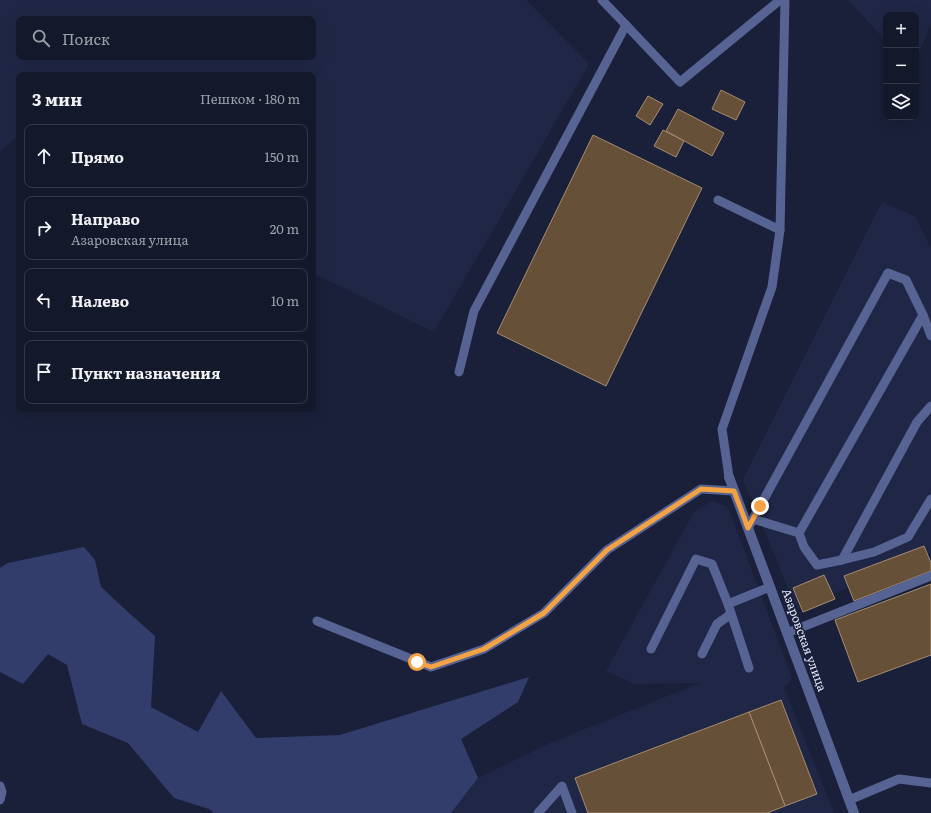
<!DOCTYPE html>
<html lang="ru">
<meta charset="utf-8">
<style>
body{margin:0;font-family:Literata,serif;background:#212537;color:#f1f3f6}
.controls{position:absolute;right:12px;top:12px;display:grid;overflow:hidden;border-radius:8px;box-shadow:0 4px 16px #0002}
.controls button{width:36px;height:36px;display:grid;place-items:center;padding:0;border:0;border-bottom:1px solid #333747;background:#14182b;color:#f1f3f6;font:20px sans-serif}
.stop{position:absolute;width:12px;height:12px;margin:-9px;border:3px solid #f4a344;border-radius:50%;background:#fff}
.stop.end{background:#f4a344;border-color:#fff;box-shadow:0 1px 4px #0008}
.list{margin:0;padding:0;list-style:none}
h2{display:flex;justify-content:space-between;align-items:center;height:52px;margin:0;padding:0 16px;font-size:17px}
h2 small{font-size:13px;font-weight:400;color:#9da0a9}
.list li{display:grid;grid-template-columns:26px 1fr auto;gap:12px;align-items:center;box-sizing:border-box;height:64px;margin:0 8px 8px;padding:0 8px;border:1px solid #333747;border-radius:8px}
.list b{display:block;font-size:15px;white-space:nowrap}
.list p{margin:0;font-size:13px;white-space:nowrap;color:#9da0a9}
.list em{font-size:13px;font-style:normal;color:#9da0a9}
.icon{flex:none;width:22px;height:22px;fill:none;stroke:currentColor;stroke-width:2;stroke-linecap:round;stroke-linejoin:round}
.map{position:relative;flex:none;width:931px;height:813px;overflow:hidden}
.search{position:absolute;background:#14182b;box-shadow:0 4px 16px #0002;left:16px;top:16px;width:300px;height:44px;display:flex;align-items:center;gap:10px;box-sizing:border-box;padding:0 14px;border-radius:8px;color:#9da0a9;font-size:15px}
.panel{position:absolute;background:#14182b;box-shadow:0 4px 16px #0002;left:16px;top:72px;width:300px;height:340px;border-radius:8px}
.map>svg:first-child{display:block}
.built{fill:#202746;fill-rule:evenodd}
.green{fill:#333d6b}
.building{fill:#675038;stroke:#a68c72}
.lines{fill:none;stroke-linecap:round;stroke-linejoin:round}
.lane{stroke:#566393;stroke-width:9}
.street{stroke:#566393;stroke-width:10}
.route{stroke:#f4a344;stroke-width:5}
.labels{text-anchor:middle;stroke-width:3.5;stroke-linejoin:round;paint-order:stroke}
.street-label{font-size:12px;fill:#e4e9fa;stroke:#1a2039}
</style>
<div class="map">
<svg width="931" height="813" viewBox="0 0 931 813">
<rect width="100%" height="100%" fill="#1a2039"/>
<g class="built">
<path d="M0,0H526L589,64L434,332L313,273V75H19V135L0,151ZM19,19H313V57H19Z"/>
<polygon points="848,0 931,0 931,23 916,61 916,15 886,15 886,41"/>
<polygon points="882,202 915,216 931,248 931,553 797,609 743,480"/>
<polygon points="712,501 728,507 792,678 784,688 834,813 451,813 478,778 550,743 700,683 634,684 606,671 694,512"/>
</g>
<polygon class="green" points="84,547 95,560 101,587 129,613 155,636 151,707 198,732 221,691 256,738 340,735 529,677 518,702 461,739 478,778 451,813 214,813 209,809 174,798 128,743 82,724 67,665 48,654 23,684 0,672 0,568 8,563"/>
<g class="building">
<polygon points="721,90 745,102 736,120 712,109"/>
<polygon points="648,96 663,104 650,125 636,116"/>
<polygon points="678,109 724,133 712,156 666,131"/>
<polygon points="663,130 684,141 676,157 654,146"/>
<polygon points="593,135 702,188 606,386 497,333"/>
<polygon points="924,546 931,563 931,571 854,601 844,576"/>
<polygon points="824,575 835,599 803,612 793,588"/>
<polygon points="931,584 931,655 858,682 835,620"/>
<polygon points="781,700 817,794 785,806 749,712"/>
<polygon points="749,712 785,806 767,813 588,813 575,778"/>
</g>
<g class="lines">
<g class="lane">
<polyline points="602,0 626,25"/>
<polyline points="718,200 780,230"/>
<polyline points="923,315 931,336"/>
<polyline points="459,372 474,311 626,25 680,82 780,0"/>
<polyline points="729,477 722,429 772,287 780,230 785,0"/>
<polyline points="748,528 753,519 888,273 906,280 923,315 799,533 753,519"/>
<polyline points="799,533 804,547 817,565 842,560 917,422 931,406"/>
<polyline points="842,560 874,552 908,537 931,499"/>
<polyline points="317,621 431,667 484,649 544,613 607,550 701,489 734,491"/>
<polyline points="787,633 931,576"/>
<polyline points="651,649 696,559 712,564 728,604"/>
<polyline points="702,654 717,624 731,614"/>
<polyline points="749,668 728,604 770,587"/>
<polyline points="0,786 2,792 0,800"/>
<polyline points="849,800 899,779 931,783"/>
<polyline points="538,813 562,786 572,813"/>
</g>
<polyline class="street" points="729,477 854,813"/>
</g>
<g class="lines">
<polyline class="route" points="417,662 431,667 484,649 544,613 607,550 701,489 734,491 748,528 760,506"/>
</g>
<g class="labels">
<g class="street-label">
<text transform="translate(804 640) rotate(70)" y="4">Азаровская улица</text>
</g>
</g>
</svg>
<div class="controls">
<button>+</button>
<button>−</button>
<button><svg class="icon" aria-label="layers" viewBox="0 0 24 24"><path d="M12 4l9 5-9 5-9-5zM3 14l9 5 9-5"/></svg></button>
</div>
<div class="stop" style="left:417px;top:662px"></div>
<div class="stop end" style="left:760px;top:506px"></div>
<div class="search"><svg class="icon" aria-label="search" viewBox="0 0 24 24"><circle cx="10" cy="10" r="6"/><path d="M15 15l6 6"/></svg>Поиск</div>
<section class="panel">
<h2>3 мин<small>Пешком · 180 m</small></h2>
<ul class="list">
<li><svg class="icon" aria-label="ahead" viewBox="0 0 24 24"><path d="M12 20V5M6 11l6-6 6 6"/></svg><div><b>Прямо</b></div><em>150 m</em></li>
<li><svg class="icon" aria-label="right" viewBox="0 0 24 24"><path d="M7 20v-9h11M14 6l5 5-5 5"/></svg><div><b>Направо</b><p>Азаровская улица</p></div><em>20 m</em></li>
<li><svg class="icon" aria-label="left" viewBox="0 0 24 24"><path d="M17 20v-9H6M10 6l-5 5 5 5"/></svg><div><b>Налево</b></div><em>10 m</em></li>
<li><svg class="icon" aria-label="arrive" viewBox="0 0 24 24"><path d="M6 21V4h12l-3 4 3 4H6"/></svg><div><b>Пункт назначения</b></div></li>
</ul>
</section>
</div>
